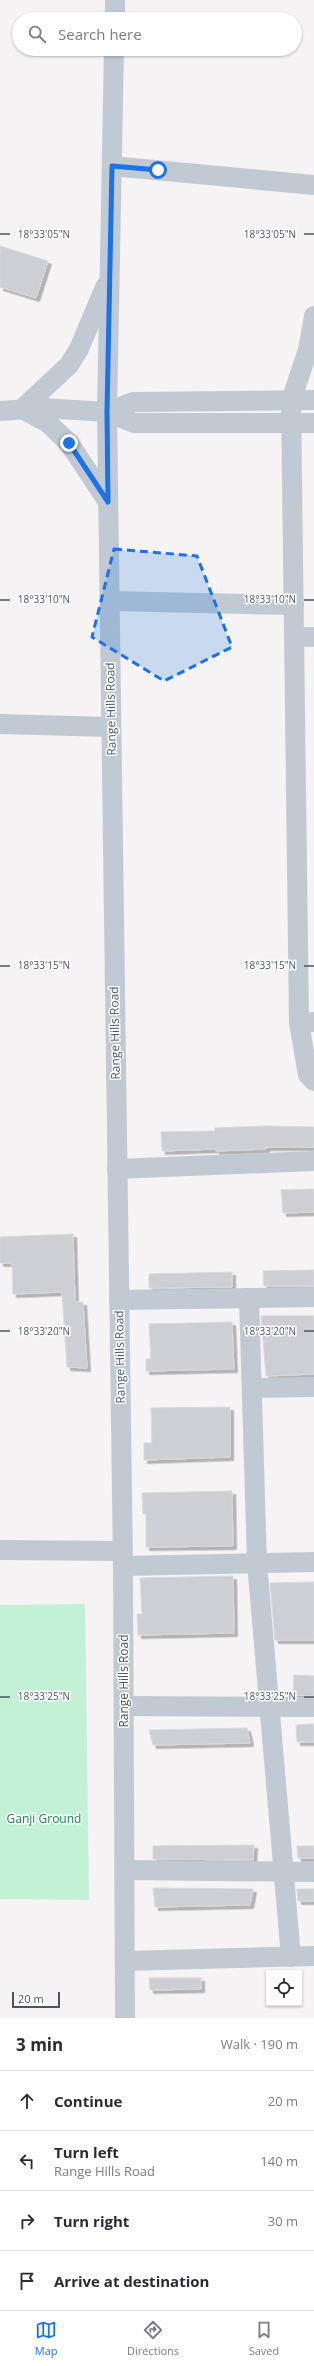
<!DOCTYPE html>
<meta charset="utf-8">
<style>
body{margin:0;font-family:"Open Sans",sans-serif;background:#f7f7f7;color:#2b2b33}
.controls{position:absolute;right:12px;bottom:12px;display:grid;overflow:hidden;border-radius:0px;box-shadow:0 1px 3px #0004}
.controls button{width:36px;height:36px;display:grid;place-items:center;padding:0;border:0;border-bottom:1px solid #e1e1e2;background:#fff;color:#2b2b33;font:20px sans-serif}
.scale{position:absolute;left:12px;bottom:10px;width:48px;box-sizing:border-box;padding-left:4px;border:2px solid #4a5661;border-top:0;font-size:11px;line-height:14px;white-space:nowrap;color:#4a5661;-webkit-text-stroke:3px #fff;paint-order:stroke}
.stop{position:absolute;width:12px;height:12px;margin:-9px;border:3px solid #1a73e8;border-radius:50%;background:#fff}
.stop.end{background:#1a73e8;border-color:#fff;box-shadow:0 1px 4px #0008}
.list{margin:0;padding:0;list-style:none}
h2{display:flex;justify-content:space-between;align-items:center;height:52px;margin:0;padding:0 16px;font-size:17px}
h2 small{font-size:13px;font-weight:400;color:#7c7c81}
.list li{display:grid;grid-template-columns:26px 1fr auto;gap:12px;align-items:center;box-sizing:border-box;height:60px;padding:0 16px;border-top:1px solid #e1e1e2}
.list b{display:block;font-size:15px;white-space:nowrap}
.list p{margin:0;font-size:13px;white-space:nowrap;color:#7c7c81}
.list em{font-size:13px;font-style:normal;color:#7c7c81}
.icon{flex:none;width:22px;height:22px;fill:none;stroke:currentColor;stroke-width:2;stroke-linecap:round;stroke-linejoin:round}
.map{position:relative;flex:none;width:314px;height:2018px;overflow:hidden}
.search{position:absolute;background:#fff;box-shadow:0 1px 3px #0004;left:12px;right:12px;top:12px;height:44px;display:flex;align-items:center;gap:10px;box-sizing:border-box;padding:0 14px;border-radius:22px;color:#7c7c81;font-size:15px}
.sheet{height:292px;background:#fff}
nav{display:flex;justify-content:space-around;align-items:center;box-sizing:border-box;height:56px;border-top:1px solid #e1e1e2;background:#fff;font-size:11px;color:#7c7c81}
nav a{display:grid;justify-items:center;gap:2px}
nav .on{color:#1a73e8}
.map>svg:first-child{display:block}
.green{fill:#c3f1d5}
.building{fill:#cdcfd5;stroke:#d7d9de;filter:url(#shadow)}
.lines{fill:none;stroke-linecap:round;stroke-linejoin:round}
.minor{stroke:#c1cad2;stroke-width:20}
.route{stroke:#1a73e8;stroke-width:5}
.marked{fill:#1a73e8;fill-opacity:0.2;stroke:#1a73e8;stroke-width:3;stroke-dasharray:8 5;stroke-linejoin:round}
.ticks{fill:none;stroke:#4a5661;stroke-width:1.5}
.labels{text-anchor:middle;stroke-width:3;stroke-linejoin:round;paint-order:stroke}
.street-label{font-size:12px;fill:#4a5661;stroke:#fff}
.park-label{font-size:12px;fill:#17864f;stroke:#fff}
.ticks-label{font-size:10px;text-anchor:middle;fill:#4a5661;stroke:#fff;stroke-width:3;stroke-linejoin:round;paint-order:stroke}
</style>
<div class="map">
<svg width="314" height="2018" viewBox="0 0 314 2018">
<defs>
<filter id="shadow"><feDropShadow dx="3.5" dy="3.5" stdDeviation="0" flood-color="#0004"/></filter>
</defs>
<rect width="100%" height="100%" fill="#f5f3f3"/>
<polygon class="green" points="85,1604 89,1900 0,1899 0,1605"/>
<g class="building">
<polygon points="0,246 48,261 36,298 0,287"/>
<polygon points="265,1126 314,1127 314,1147 266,1147 266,1149 216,1151 216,1149 162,1151 161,1132 215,1131 215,1128"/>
<polygon points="314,1189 314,1212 283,1213 281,1190"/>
<polygon points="73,1234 75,1302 83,1302 87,1368 67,1367 62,1292 13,1294 12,1263 0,1263 0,1237"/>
<polygon points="314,1270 314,1286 264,1286 263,1271"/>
<polygon points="232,1272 232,1287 149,1288 149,1274"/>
<polygon points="261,1316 314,1316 314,1374 266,1376"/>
<polygon points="232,1322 234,1369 146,1371 146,1359 151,1359 149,1324"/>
<polygon points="230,1407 230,1457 144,1460 144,1443 152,1443 151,1408"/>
<polygon points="232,1491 233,1546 146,1547 146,1514 143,1514 142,1493"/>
<polygon points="233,1576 234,1633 138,1635 137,1614 142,1614 140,1578"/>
<polygon points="314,1582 314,1640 275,1640 270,1583"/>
<polygon points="294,1675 314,1676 314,1696 293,1695"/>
<polygon points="314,1724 314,1742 297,1742 296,1725"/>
<polygon points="247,1728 250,1743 153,1745 149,1730"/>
<polygon points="254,1845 253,1860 153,1859 153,1846"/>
<polygon points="297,1846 314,1846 314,1858 298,1858"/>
<polygon points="153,1888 253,1889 250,1905 155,1907"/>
<polygon points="297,1889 314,1889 314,1901 298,1901"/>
<polygon points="149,1978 201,1978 201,1989 150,1990"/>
</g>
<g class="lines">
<g class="minor">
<polyline points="115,19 115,0"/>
<polyline points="114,49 107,412 123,1566 125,2018"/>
<polyline points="112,166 314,185"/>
<polyline points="105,287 79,349 69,365 22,409 48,423 69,443 108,502"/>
<polyline points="0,411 42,408 107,412 134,423 314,423"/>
<polyline points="107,412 133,402 314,400"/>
<polyline points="110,601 294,605"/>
<polyline points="294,637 314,637"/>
<polyline points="0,724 111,727"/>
<polyline points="314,1022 299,1023 308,1075 314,1081"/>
<polyline points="299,1023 291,401 308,350 314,316"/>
<polyline points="117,1169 314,1161"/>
<polyline points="249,1298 257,1563 291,1957"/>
<polyline points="119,1300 314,1297"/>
<polyline points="252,1388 314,1387"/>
<polyline points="0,1550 123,1551"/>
<polyline points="123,1566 314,1562"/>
<polyline points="124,1706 314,1707"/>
<polyline points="125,1870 314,1872"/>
<polyline points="125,1961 314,1956"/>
</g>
</g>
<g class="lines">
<polyline class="route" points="69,443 108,502 107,412 112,166 158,170"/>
</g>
<path class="marked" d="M114,549L197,556L232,647L164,681L92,637Z"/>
<path class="ticks" d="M0,234H10M304,234H314M0,600H10M304,600H314M0,966H10M304,966H314M0,1331H10M304,1331H314M0,1697H10M304,1697H314"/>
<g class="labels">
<g class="street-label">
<text transform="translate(111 709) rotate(-91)" y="4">Range Hills Road</text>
<text transform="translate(115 1033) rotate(-91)" y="4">Range Hills Road</text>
<text transform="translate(120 1357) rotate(-91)" y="4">Range Hills Road</text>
<text transform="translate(124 1681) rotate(-90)" y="4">Range Hills Road</text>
</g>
<g class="park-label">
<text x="44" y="1823">Ganji Ground</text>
</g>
</g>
<g class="ticks-label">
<text x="270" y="238">18°33'05"N</text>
<text x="44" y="238">18°33'05"N</text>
<text x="44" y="603">18°33'10"N</text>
<text x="270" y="603">18°33'10"N</text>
<text x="270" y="969">18°33'15"N</text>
<text x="44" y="969">18°33'15"N</text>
<text x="270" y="1335">18°33'20"N</text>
<text x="44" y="1335">18°33'20"N</text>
<text x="270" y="1700">18°33'25"N</text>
<text x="44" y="1700">18°33'25"N</text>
</g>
</svg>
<div class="controls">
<button><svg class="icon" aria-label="locate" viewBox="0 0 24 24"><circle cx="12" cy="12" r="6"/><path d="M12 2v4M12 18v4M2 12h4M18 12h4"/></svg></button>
</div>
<div class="scale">20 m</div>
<div class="stop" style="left:158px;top:170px"></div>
<div class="stop end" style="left:69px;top:443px"></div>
<div class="search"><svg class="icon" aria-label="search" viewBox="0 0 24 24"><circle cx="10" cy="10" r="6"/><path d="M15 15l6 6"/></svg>Search here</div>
</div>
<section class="sheet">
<h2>3 min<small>Walk · 190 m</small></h2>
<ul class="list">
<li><svg class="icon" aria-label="ahead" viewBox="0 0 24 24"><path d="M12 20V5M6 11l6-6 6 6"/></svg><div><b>Continue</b></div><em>20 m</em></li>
<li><svg class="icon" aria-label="left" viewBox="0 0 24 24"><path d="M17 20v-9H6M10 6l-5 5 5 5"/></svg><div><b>Turn left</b><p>Range Hills Road</p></div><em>140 m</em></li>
<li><svg class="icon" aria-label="right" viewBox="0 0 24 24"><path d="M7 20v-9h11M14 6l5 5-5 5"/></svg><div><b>Turn right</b></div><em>30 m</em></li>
<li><svg class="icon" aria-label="arrive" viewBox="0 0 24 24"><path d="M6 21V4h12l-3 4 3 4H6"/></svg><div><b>Arrive at destination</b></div></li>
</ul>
</section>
<nav>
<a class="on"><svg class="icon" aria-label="map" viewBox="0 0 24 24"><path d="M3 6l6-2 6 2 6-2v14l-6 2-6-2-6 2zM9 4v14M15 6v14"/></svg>Map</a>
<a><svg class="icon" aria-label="directions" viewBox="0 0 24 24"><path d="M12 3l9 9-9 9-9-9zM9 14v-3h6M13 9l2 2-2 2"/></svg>Directions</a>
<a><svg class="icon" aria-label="saved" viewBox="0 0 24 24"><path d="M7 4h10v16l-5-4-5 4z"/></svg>Saved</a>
</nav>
